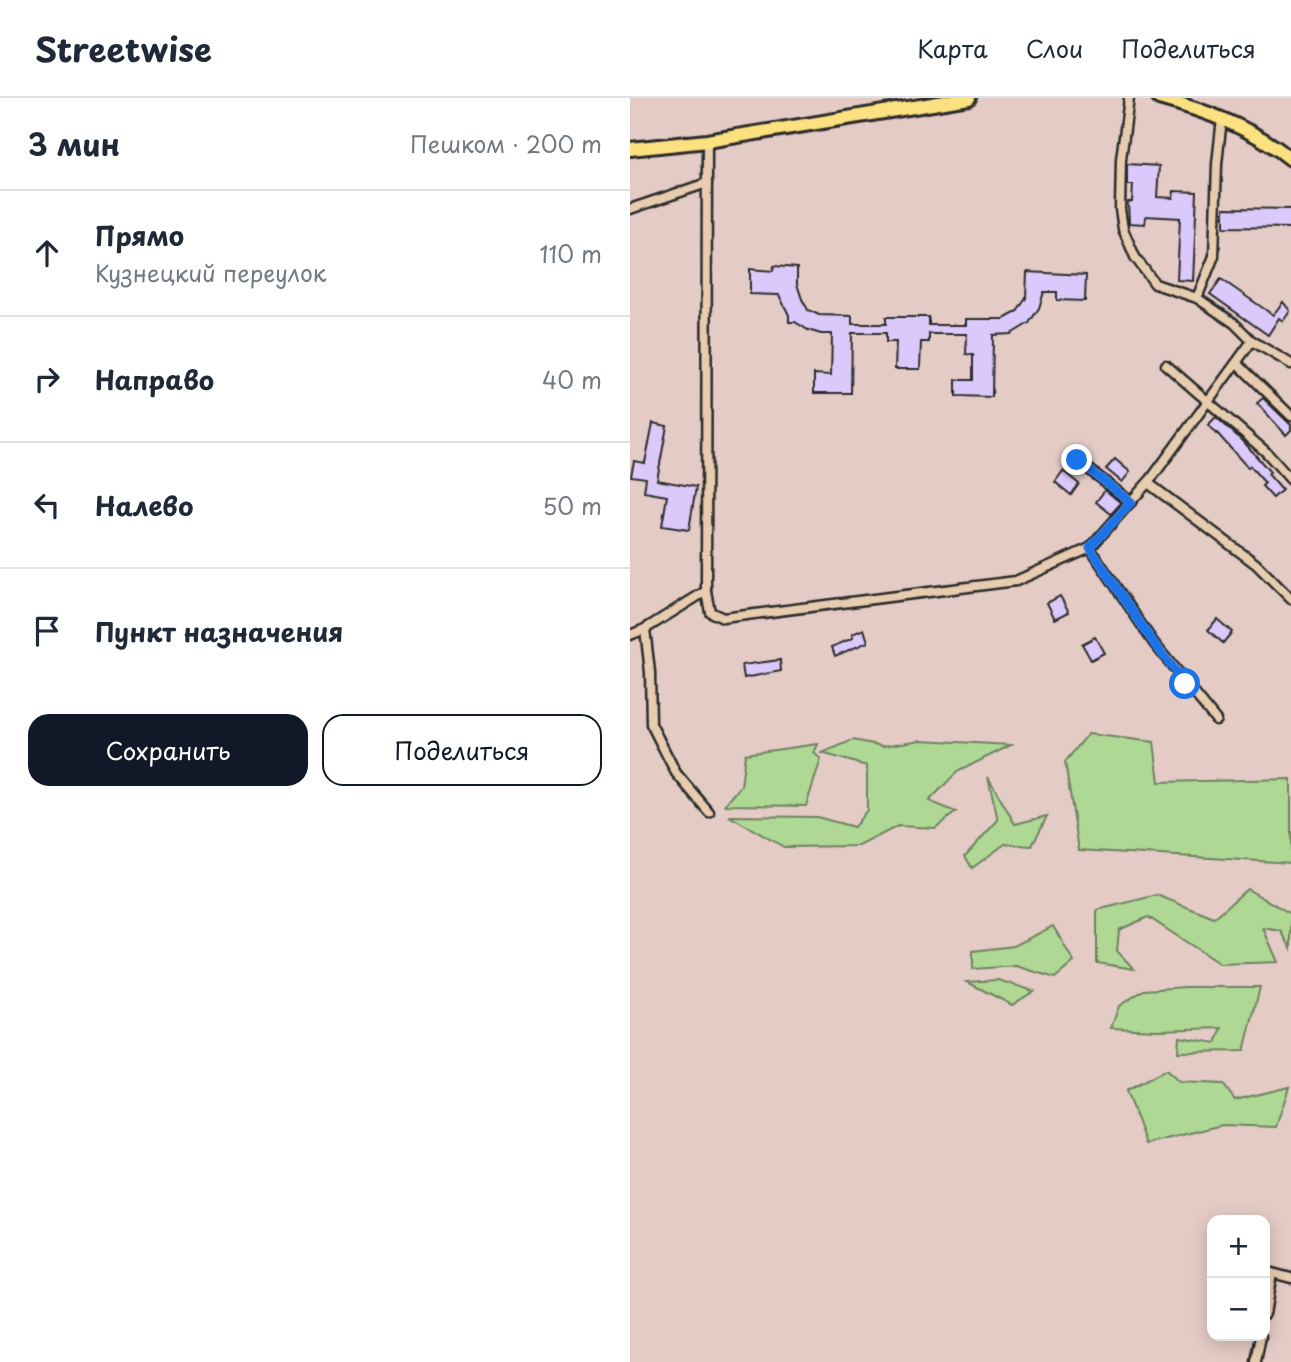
<!DOCTYPE html>
<html lang="ru">
<meta charset="utf-8">
<style>
body{margin:0;font-family:"Playpen Sans",sans-serif;background:#f2f2f3;color:#1f2937}
.controls{position:absolute;right:21px;bottom:21px;display:grid;overflow:hidden;border-radius:14px;box-shadow:0 4px 18px #0003}
.controls button{width:63px;height:63px;display:grid;place-items:center;padding:0;border:0;border-bottom:2px solid #e0e1e3;background:#fff;color:#1f2937;font:35px sans-serif}
.stop{position:absolute;width:21px;height:21px;margin:-16px;border:5px solid #1a73e8;border-radius:50%;background:#fff}
.stop.end{background:#1a73e8;border-color:#fff;box-shadow:0 2px 7px #0008}
.list{margin:0;padding:0;list-style:none}
h2{display:flex;justify-content:space-between;align-items:center;height:91px;margin:0;padding:0 28px;font-size:30px}
h2 small{font-size:23px;font-weight:400;color:#747a83}
.list li{display:grid;grid-template-columns:46px 1fr auto;gap:21px;align-items:center;box-sizing:border-box;height:126px;padding:0 28px;border-top:2px solid #e0e1e3}
.list b{display:block;font-size:26px;white-space:nowrap}
.list p{margin:0;font-size:23px;white-space:nowrap;color:#747a83}
.list em{font-size:23px;font-style:normal;color:#747a83}
.actions{display:flex;gap:14px;padding:21px 28px}
.actions a{flex:1;padding:16px 0;border:2px solid #111827;border-radius:21px;text-align:center;font-size:24px;color:#111827}
.actions .main{background:#111827;color:#fff}
.icon{flex:none;width:38px;height:38px;fill:none;stroke:currentColor;stroke-width:2;stroke-linecap:round;stroke-linejoin:round}
.map{position:relative;flex:none;width:661px;height:1264px;overflow:hidden}
header{display:flex;align-items:center;gap:42px;box-sizing:border-box;height:98px;padding:0 35px;background:#fff;border-bottom:2px solid #e0e1e3}
header strong{font-size:33px}
nav{display:flex;gap:38px;margin-inline-start:auto;font-size:24px}
main{display:flex}
aside{flex:1;background:#fff}
.map>svg:first-child{display:block}
.green{fill:#afd895;stroke:#6d8260;stroke-width:2}
.building{fill:#dbc9fb;stroke:#2b2b2b;stroke-width:2}
.lines{fill:none;stroke-linecap:round;stroke-linejoin:round}
.minor-casing{stroke:#2b2b2b;stroke-width:13}
.primary-casing{stroke:#2b2b2b;stroke-width:18}
.minor{stroke:#e8ccaf;stroke-width:8}
.primary{stroke:#fbe180;stroke-width:12}
.route{stroke:#1a73e8;stroke-width:9}
</style>
<header>
<strong>Streetwise</strong>
<nav><a>Карта</a><a>Слои</a><a>Поделиться</a></nav>
</header>
<main>
<aside>
<h2>3 мин<small>Пешком · 200 m</small></h2>
<ul class="list">
<li><svg class="icon" aria-label="ahead" viewBox="0 0 24 24"><path d="M12 20V5M6 11l6-6 6 6"/></svg><div><b>Прямо</b><p>Кузнецкий переулок</p></div><em>110 m</em></li>
<li><svg class="icon" aria-label="right" viewBox="0 0 24 24"><path d="M7 20v-9h11M14 6l5 5-5 5"/></svg><div><b>Направо</b></div><em>40 m</em></li>
<li><svg class="icon" aria-label="left" viewBox="0 0 24 24"><path d="M17 20v-9H6M10 6l-5 5 5 5"/></svg><div><b>Налево</b></div><em>50 m</em></li>
<li><svg class="icon" aria-label="arrive" viewBox="0 0 24 24"><path d="M6 21V4h12l-3 4 3 4H6"/></svg><div><b>Пункт назначения</b></div></li>
</ul>
<div class="actions"><a class="main">Сохранить</a><a>Поделиться</a></div>
</aside>
<div class="map">
<svg width="661" height="1264" viewBox="0 0 661 1264">
<rect width="100%" height="100%" fill="#e4cbc6"/>
<filter id="ink" filterUnits="userSpaceOnUse"><feTurbulence type="fractalNoise" baseFrequency=".0143" numOctaves="2"/><feDisplacementMap in="SourceGraphic" scale="14" xChannelSelector="R" yChannelSelector="G"/><feConvolveMatrix kernelMatrix="1 2 1 2 8 2 1 2 1" color-interpolation-filters="sRGB"/></filter>
<g filter="url(#ink)">
<g class="green">
<polygon points="458,636 524,644 529,684 661,681 661,765 449,752 435,664"/>
<polygon points="223,642 253,648 291,642 381,647 327,674 299,703 326,714 305,730 268,728 229,748 154,749 99,718 187,719 224,729 237,712 237,668 192,655"/>
<polygon points="188,646 184,655 191,661 176,708 95,707 111,688 115,656"/>
<polygon points="358,679 385,726 417,718 402,748 375,746 342,770 335,758 368,722"/>
<polygon points="617,791 661,816 661,850 651,833 633,830 648,864 590,866 518,819 489,832 487,853 504,871 467,865 467,812 527,797 584,820"/>
<polygon points="423,828 444,864 425,880 386,868 343,871 343,853 384,848"/>
<polygon points="368,882 404,893 382,907 337,884"/>
<polygon points="555,889 630,889 614,953 548,954 549,939 586,945 592,930 528,932 481,930 489,908 514,892"/>
<polygon points="536,972 549,984 593,986 605,1002 659,989 646,1029 592,1027 516,1046 496,993"/>
</g>
<g class="building">
<polygon points="497,66 529,68 527,99 543,100 544,93 567,94 563,183 547,182 550,120 516,118 515,126 499,125 498,104 502,104 503,87 497,87"/>
<polygon points="594,110 661,111 661,130 594,129"/>
<polygon points="144,168 167,170 167,186 172,201 178,212 189,217 222,218 222,226 256,226 256,219 299,219 299,227 336,227 336,221 374,221 387,214 396,200 397,174 456,177 455,203 427,202 427,194 414,194 409,210 399,225 381,236 363,237 362,299 326,298 326,282 343,282 343,257 336,256 337,236 299,236 299,244 291,244 290,271 265,271 266,244 256,244 256,235 222,235 221,295 184,295 184,276 201,277 202,236 191,236 178,232 165,224 159,224 159,217 149,197 120,196 120,171 143,173"/>
<polygon points="591,181 643,217 653,204 660,213 653,223 649,220 638,237 580,196"/>
<polygon points="633,300 661,327 661,332 656,337 627,305"/>
<polygon points="586,319 614,344 640,374 638,376 652,392 643,400 632,388 635,385 620,368 618,370 587,335 586,336 578,327"/>
<polygon points="23,325 37,328 27,382 66,389 59,432 32,428 37,398 14,394 16,380 1,378 4,363 15,365"/>
<polygon points="485,361 500,374 492,384 476,371"/>
<polygon points="433,373 449,386 441,397 425,384"/>
<polygon points="475,392 491,405 481,416 466,404"/>
<polygon points="430,498 439,514 425,521 417,505"/>
<polygon points="587,521 602,534 593,545 578,532"/>
<polygon points="234,531 238,544 205,558 202,549 223,540 222,536"/>
<polygon points="465,539 474,555 461,562 452,546"/>
<polygon points="150,562 151,573 114,580 112,567"/>
</g>
<g class="lines">
<defs>
<g id="minor">
<polyline points="499,0 491,61 490,111 493,131 505,159 525,186 567,200 604,225 622,243 661,266"/>
<polyline points="0,111 77,85"/>
<polyline points="567,200 584,158 587,66 592,20"/>
<polyline points="608,266 661,318"/>
<polyline points="536,267 636,354 661,382"/>
<polyline points="447,362 501,404"/>
<polyline points="518,385 626,466 661,501"/>
<polyline points="460,450 523,544 586,622"/>
<polyline points="76,493 77,43"/>
<polyline points="0,537 15,531"/>
<polyline points="79,714 46,675 21,626 20,574 15,531 76,493 80,514 93,520 386,483 460,450 521,381 622,243"/>
<polyline points="635,1216 642,1175 661,1180"/>
<polyline points="626,1264 631,1238"/>
</g>
<g id="primary">
<path d="M529,0C577,13 622,30 661,61"/>
<polyline points="0,51 77,43 339,0"/>
</g>
</defs>
<use href="#minor" class="minor-casing"/>
<use href="#primary" class="primary-casing"/>
<use href="#minor" class="minor"/>
<use href="#primary" class="primary"/>
</g>
</g>
<g class="lines" filter="url(#ink)">
<polyline class="route" points="447,362 501,404 460,450 523,544 555,586"/>
</g>
</svg>
<div class="controls">
<button>+</button>
<button>−</button>
</div>
<div class="stop" style="left:555px;top:586px"></div>
<div class="stop end" style="left:447px;top:362px"></div>
</div>
</main>
